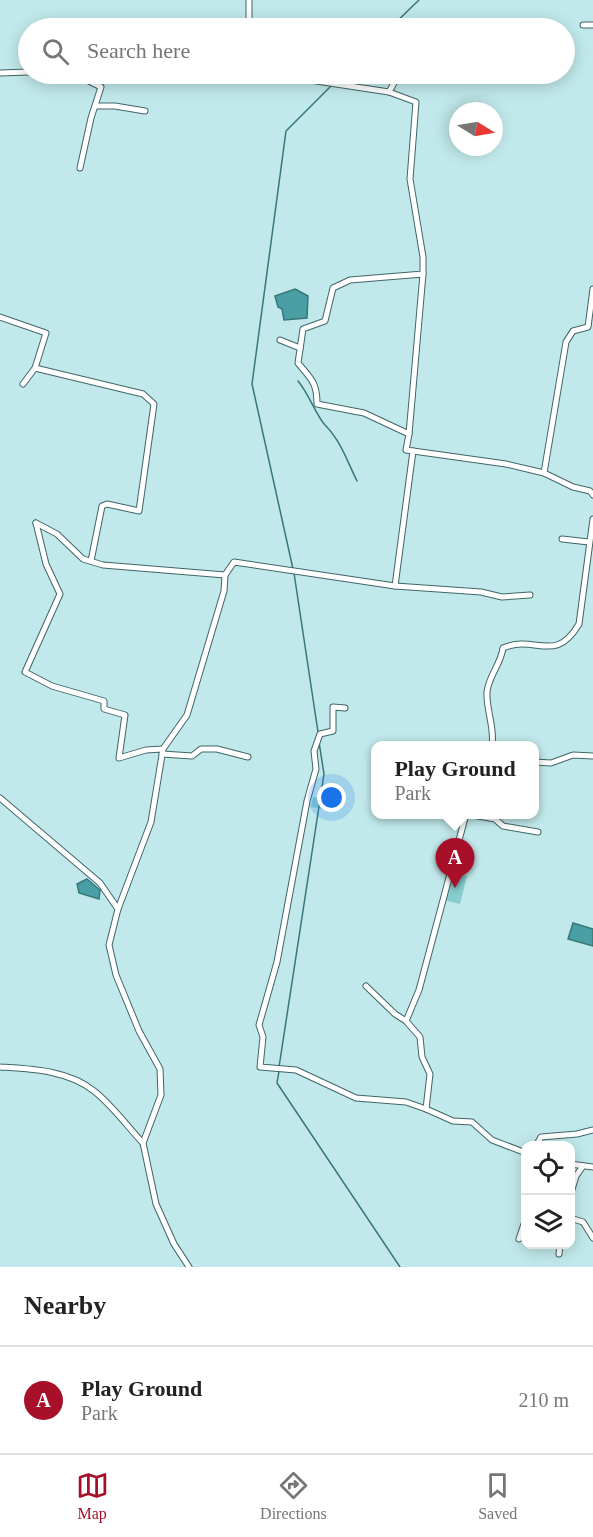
<!DOCTYPE html>
<style>
body{margin:0;font-family:Georgia,serif;background:#f2f2f2;color:#222}
.controls{position:absolute;right:18px;bottom:18px;display:grid;overflow:hidden;border-radius:12px;box-shadow:0 3px 15px #0003}
.controls button{width:54px;height:54px;display:grid;place-items:center;padding:0;border:0;border-bottom:2px solid #e0e0e0;background:#fff;color:#222;font:30px sans-serif}
.compass{position:absolute;left:449px;top:102px;width:54px;height:54px;border-radius:50%;background:#fff;box-shadow:0 3px 15px #0003;rotate:101deg}
.you{position:absolute;left:332px;top:798px;width:21px;height:21px;margin:-15px;border:4px solid #fff;border-radius:50%;background:#1a73e8;box-shadow:0 0 0 9px #1a73e833}
.badge{display:grid;place-items:center;width:39px;height:39px;border-radius:50%;background:#a8102a;color:#fff;font-size:20px;font-weight:700}
.pin{position:absolute;translate:-50% -50px;filter:drop-shadow(0 2px 3px #0008)}
.pin::after{content:'';position:absolute;top:32px;width:21px;height:18px;background:inherit;clip-path:polygon(0 0,100% 0,50% 100%)}
.popup{position:absolute;left:371px;top:741px;width:168px;height:78px;box-sizing:border-box;display:grid;place-content:center;border-radius:12px;background:#fff;filter:drop-shadow(0 2px 4px #0005);font-size:20px;white-space:nowrap;color:#767676}
.popup b{font-size:22px;color:#222}
.popup::after{content:'';position:absolute;left:50%;top:100%;margin-left:-12px;border:12px solid transparent;border-top-color:#fff}
.list{margin:0;padding:0;list-style:none}
h2{display:flex;justify-content:space-between;align-items:center;height:78px;margin:0;padding:0 24px;font-size:26px}
h2 small{font-size:20px;font-weight:400;color:#767676}
.list li{display:grid;grid-template-columns:39px 1fr auto;gap:18px;align-items:center;box-sizing:border-box;height:108px;padding:0 24px;border-top:2px solid #e0e0e0}
.list b{display:block;font-size:22px;white-space:nowrap}
.list p{margin:0;font-size:20px;white-space:nowrap;color:#767676}
.list em{font-size:20px;font-style:normal;color:#767676}
.icon{flex:none;width:33px;height:33px;fill:none;stroke:currentColor;stroke-width:2;stroke-linecap:round;stroke-linejoin:round}
.map{position:relative;flex:none;width:593px;height:1267px;overflow:hidden}
.search{position:absolute;background:#fff;box-shadow:0 3px 15px #0003;left:18px;right:18px;top:18px;height:66px;display:flex;align-items:center;gap:15px;box-sizing:border-box;padding:0 21px;border-radius:33px;color:#767676;font-size:22px}
.sheet{height:186px;background:#fff}
nav{display:flex;justify-content:space-around;align-items:center;box-sizing:border-box;height:84px;border-top:2px solid #e0e0e0;background:#fff;font-size:16px;color:#767676}
nav a{display:grid;justify-items:center;gap:3px}
nav .on{color:#a8102a}
.map>svg:first-child{display:block}
.green{fill:#88ccd0}
.water{fill:#4a9fa4;stroke:#37777b;stroke-width:1.5}
.lines{fill:none;stroke-linecap:round;stroke-linejoin:round}
.stream{stroke:#37777b;stroke-width:1.5}
.street-casing{stroke:#406567;stroke-width:7}
.street{stroke:#fff;stroke-width:5}
</style>
<div class="map">
<svg width="593" height="1267" viewBox="0 0 593 1267">
<rect width="100%" height="100%" fill="#c1e9eb"/>
<g class="green">
<polygon points="313,797 336,801 335,811 311,807"/>
<polygon points="451,872 467,876 460,904 444,900"/>
</g>
<g class="water">
<polygon points="295,289 308,296 307,318 284,320 282,309 278,307 275,296"/>
<polygon points="87,879 100,890 99,899 79,893 77,884"/>
<polygon points="573,923 593,929 593,946 568,939"/>
</g>
<g class="lines">
<g class="stream">
<polyline points="390,28 419,0"/>
<polyline points="337,81 344,74"/>
<path d="M298,381C309,394 316,415 325,425C341,441 347,461 357,481"/>
<polyline points="293,569 252,384 286,131 331,86"/>
<polyline points="294,573 318,732"/>
<polyline points="279,1067 324,774 319,742"/>
<polyline points="279,1071 277,1083 400,1267"/>
</g>
<defs>
<g id="street">
<polyline points="583,25 593,25"/>
<polyline points="249,28 249,0"/>
<polyline points="417,28 429,28"/>
<polyline points="477,28 477,25 494,27"/>
<polyline points="0,73 28,72"/>
<polyline points="64,74 77,75 101,87 91,118 80,168"/>
<polyline points="270,74 389,92"/>
<path d="M399,74L389,92L416,102L410,179L423,257V274L350,280L333,288L325,321L303,329L298,363C311,379 317,382 317,404L364,413L409,434L406,450L506,464L544,473L573,487L590,491L593,495"/>
<polyline points="96,106 115,106 145,111"/>
<polyline points="0,317 46,333 35,368 23,384"/>
<polyline points="280,340 300,348"/>
<polyline points="35,368 143,394 154,404 139,511 107,504 102,506 91,561"/>
<polyline points="409,434 423,274"/>
<polyline points="544,473 566,342 573,331 588,327 593,289"/>
<polyline points="36,523 46,564 60,594 25,672 52,686 104,701 104,709 125,715 119,758 146,750 163,749"/>
<polyline points="36,523 57,534 83,559 103,565 225,575"/>
<polyline points="562,539 589,542"/>
<polyline points="395,586 413,451"/>
<polyline points="345,708 333,707 333,731 320,734 314,751 316,769 307,801 277,962 259,1025 263,1037 260,1067 296,1070 356,1098 406,1102 426,1109"/>
<path d="M492,746C495,728 486,710 487,692C489,675 501,664 503,648C536,634 555,665 579,624L593,519"/>
<polyline points="162,754 192,756 201,749 217,749 248,757"/>
<polyline points="534,762 551,763 573,755 593,756"/>
<polyline points="0,798 100,883 118,909 109,945 116,975 139,1031 160,1069 161,1095 143,1143 156,1204 174,1244 189,1267"/>
<polyline points="466,814 419,990 406,1021 420,1037 422,1057 430,1074 426,1109 453,1121 472,1122 492,1140 526,1153"/>
<polyline points="467,814 495,819 503,826 538,832"/>
<polyline points="118,909 151,822 163,749 187,715 224,591 225,575 234,562 395,586 481,592 502,597 530,595"/>
<polyline points="366,986 395,1014 406,1021"/>
<path d="M0,1067C31,1069 68,1070 94,1091C112,1105 127,1126 143,1143"/>
<polyline points="536,1146 541,1137 577,1134 593,1130"/>
<polyline points="570,1164 593,1167"/>
<polyline points="570,1196 576,1176 583,1166"/>
<polyline points="570,1218 583,1222 593,1238"/>
<polyline points="519,1239 526,1218"/>
<polyline points="559,1254 560,1244"/>
</g>
</defs>
<use href="#street" class="street-casing"/>
<use href="#street" class="street"/>
</g>
</svg>
<div class="controls">
<button><svg class="icon" aria-label="locate" viewBox="0 0 24 24"><circle cx="12" cy="12" r="6"/><path d="M12 2v4M12 18v4M2 12h4M18 12h4"/></svg></button>
<button><svg class="icon" aria-label="layers" viewBox="0 0 24 24"><path d="M12 4l9 5-9 5-9-5zM3 14l9 5 9-5"/></svg></button>
</div>
<svg class="compass" viewBox="-18 -18 36 36"><path d="M0-13l5 13h-10z" fill="#e53935"/><path d="M0 13l5-13h-10z" fill="#767676"/></svg>
<div class="you"></div>
<div class="pin badge" style="left:455px;top:888px">A</div>
<div class="popup"><b>Play Ground</b>Park</div>
<div class="search"><svg class="icon" aria-label="search" viewBox="0 0 24 24"><circle cx="10" cy="10" r="6"/><path d="M15 15l6 6"/></svg>Search here</div>
</div>
<section class="sheet">
<h2>Nearby<small></small></h2>
<ul class="list">
<li><span class="badge">A</span><div><b>Play Ground</b><p>Park</p></div><em>210 m</em></li>
</ul>
</section>
<nav>
<a class="on"><svg class="icon" aria-label="map" viewBox="0 0 24 24"><path d="M3 6l6-2 6 2 6-2v14l-6 2-6-2-6 2zM9 4v14M15 6v14"/></svg>Map</a>
<a><svg class="icon" aria-label="directions" viewBox="0 0 24 24"><path d="M12 3l9 9-9 9-9-9zM9 14v-3h6M13 9l2 2-2 2"/></svg>Directions</a>
<a><svg class="icon" aria-label="saved" viewBox="0 0 24 24"><path d="M7 4h10v16l-5-4-5 4z"/></svg>Saved</a>
</nav>
